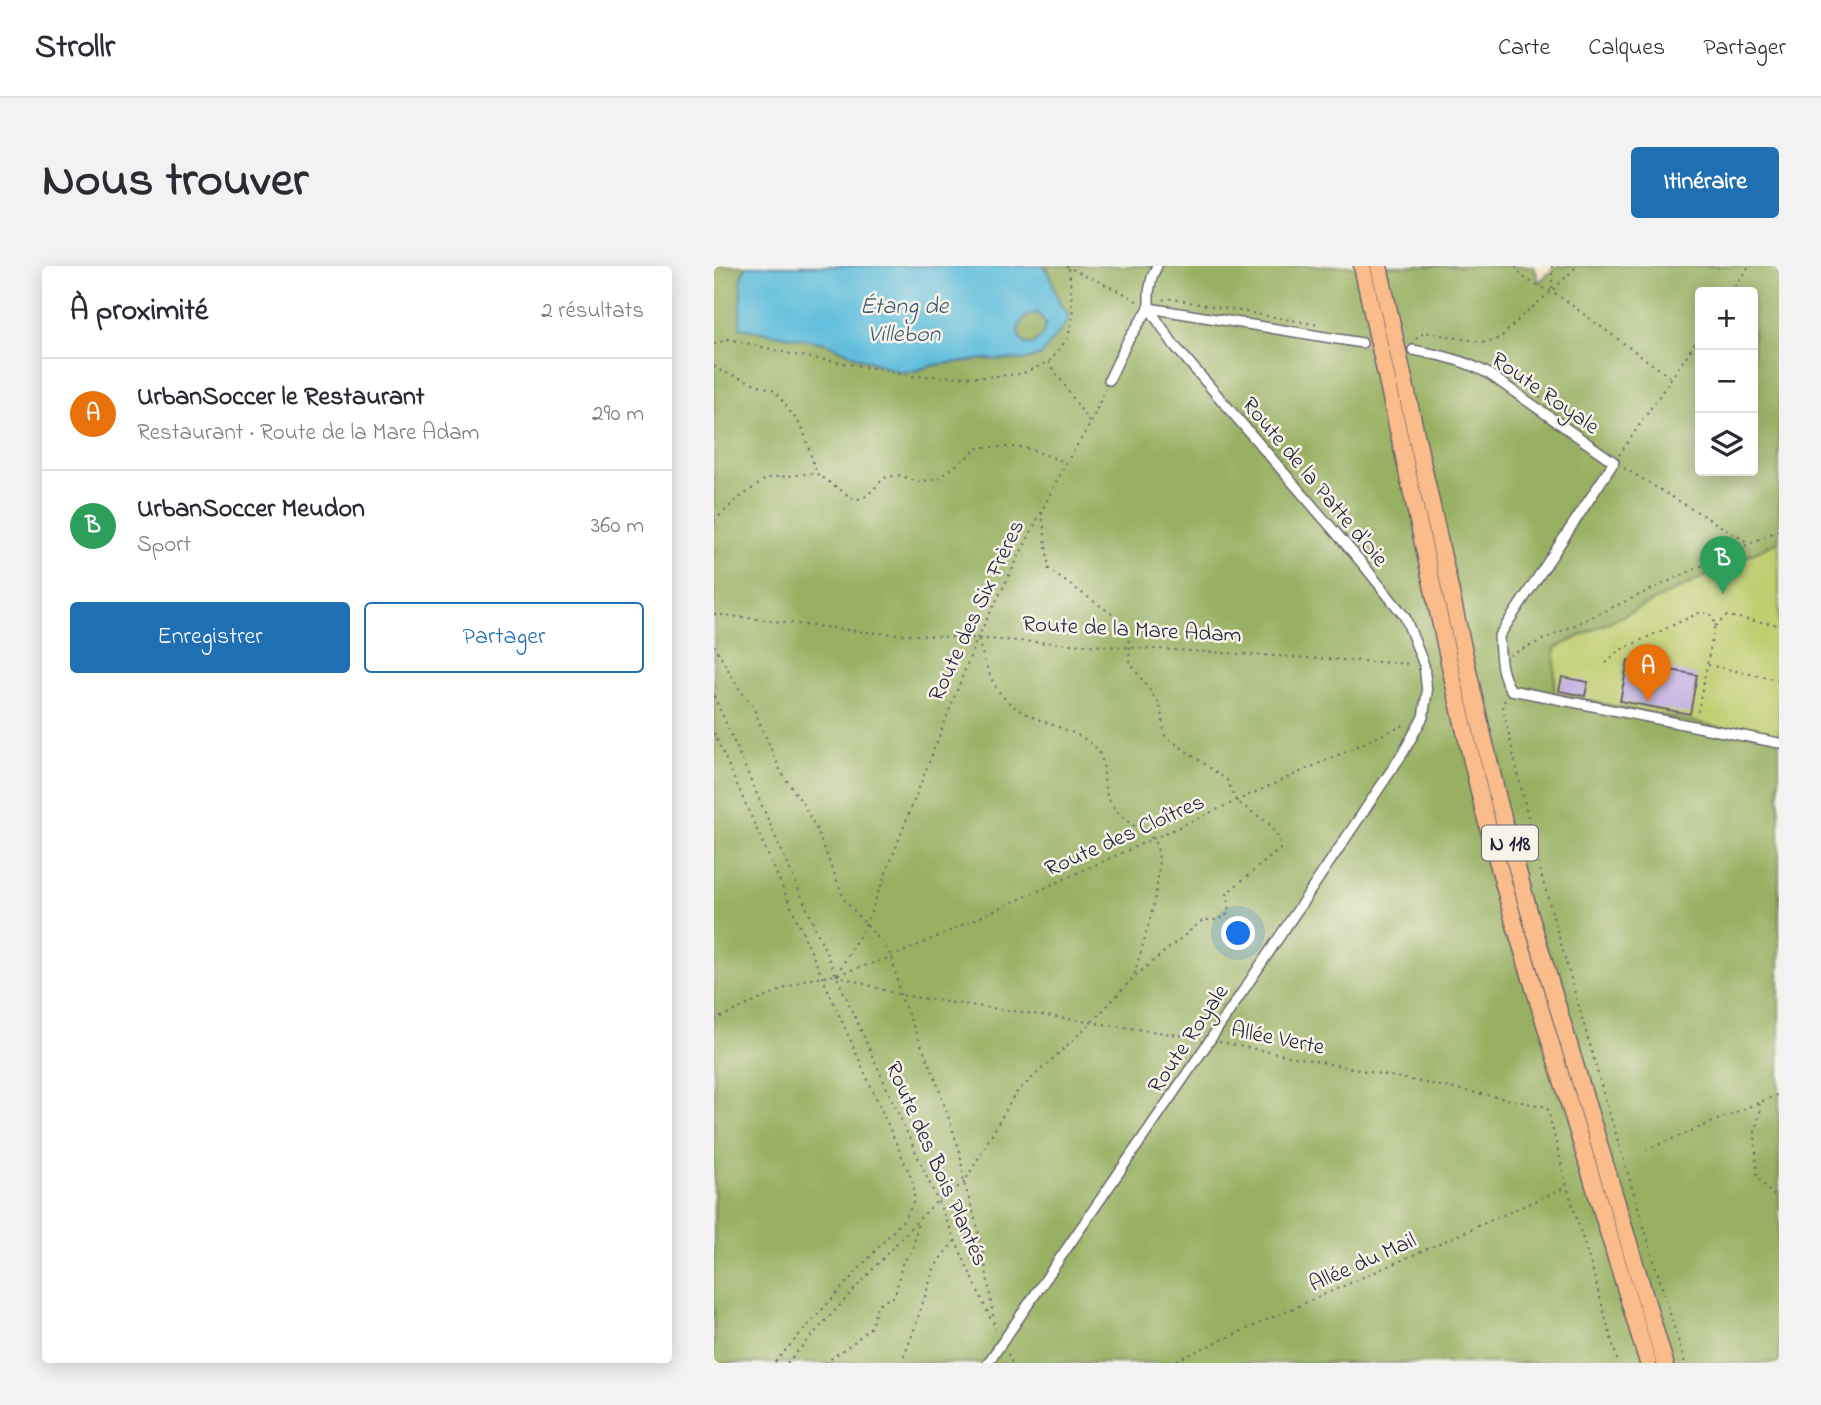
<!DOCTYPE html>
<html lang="fr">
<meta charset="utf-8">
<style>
body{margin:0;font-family:"Indie Flower",sans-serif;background:#f2f2f3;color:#2b2b33}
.controls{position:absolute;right:21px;top:21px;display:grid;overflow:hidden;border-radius:7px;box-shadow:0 4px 18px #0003}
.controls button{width:63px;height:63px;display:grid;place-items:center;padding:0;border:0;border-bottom:2px solid #e1e1e2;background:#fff;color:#2b2b33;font:35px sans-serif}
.you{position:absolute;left:525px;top:668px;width:24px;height:24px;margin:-18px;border:5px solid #fff;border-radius:50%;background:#1a73e8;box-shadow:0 0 0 10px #1a73e833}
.badge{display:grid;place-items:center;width:46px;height:46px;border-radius:50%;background:#1f6fb2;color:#fff;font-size:23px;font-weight:700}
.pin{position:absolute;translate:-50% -58px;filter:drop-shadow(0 2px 4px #0008)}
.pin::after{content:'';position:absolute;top:37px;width:24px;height:21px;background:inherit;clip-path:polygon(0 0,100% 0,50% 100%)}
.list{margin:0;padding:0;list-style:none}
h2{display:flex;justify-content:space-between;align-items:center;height:91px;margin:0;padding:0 28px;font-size:30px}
h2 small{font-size:23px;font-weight:400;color:#7c7c81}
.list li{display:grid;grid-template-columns:46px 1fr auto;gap:21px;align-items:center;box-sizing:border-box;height:112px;padding:0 28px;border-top:2px solid #e1e1e2}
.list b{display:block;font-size:26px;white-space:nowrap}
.list p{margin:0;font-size:23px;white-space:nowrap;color:#7c7c81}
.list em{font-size:23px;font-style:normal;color:#7c7c81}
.actions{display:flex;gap:14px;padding:21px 28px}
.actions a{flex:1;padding:16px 0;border:2px solid #1f6fb2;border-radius:7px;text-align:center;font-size:24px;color:#1f6fb2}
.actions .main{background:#1f6fb2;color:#fff}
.icon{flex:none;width:38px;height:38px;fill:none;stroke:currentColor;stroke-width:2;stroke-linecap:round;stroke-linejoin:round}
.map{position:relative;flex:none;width:1065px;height:1097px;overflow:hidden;border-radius:7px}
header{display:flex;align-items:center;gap:42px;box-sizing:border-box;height:98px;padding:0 35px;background:#fff;border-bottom:2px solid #e1e1e2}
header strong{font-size:33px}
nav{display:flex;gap:38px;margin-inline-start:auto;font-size:24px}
.intro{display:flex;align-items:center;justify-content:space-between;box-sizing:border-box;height:168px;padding:0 42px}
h1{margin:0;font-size:49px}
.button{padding:18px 32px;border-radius:7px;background:#1f6fb2;color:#fff;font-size:24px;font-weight:700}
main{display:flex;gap:42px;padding:0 42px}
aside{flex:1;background:#fff;border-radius:7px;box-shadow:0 4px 18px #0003}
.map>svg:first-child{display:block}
.green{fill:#c0cd6f;stroke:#717855;stroke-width:2}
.forest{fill:#98b062;stroke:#5d694e;stroke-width:2;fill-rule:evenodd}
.water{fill:#5fbedd;stroke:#40708c;stroke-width:2;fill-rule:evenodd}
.building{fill:#c1ade2}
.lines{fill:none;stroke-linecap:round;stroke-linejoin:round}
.street-tunnel{stroke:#c9bcad;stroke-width:9;stroke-dasharray:9 4.5;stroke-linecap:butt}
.street-casing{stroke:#6b656d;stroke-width:12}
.highway-casing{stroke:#6b656d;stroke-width:19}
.path{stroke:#6b656d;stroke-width:2;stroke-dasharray:2 5;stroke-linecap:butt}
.street{stroke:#fff;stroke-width:9}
.highway{stroke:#f9bc8a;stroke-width:16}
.labels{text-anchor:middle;stroke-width:5;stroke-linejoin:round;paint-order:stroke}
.shield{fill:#f7f3e8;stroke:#62616f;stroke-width:2}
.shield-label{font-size:21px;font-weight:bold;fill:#22223b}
.street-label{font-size:23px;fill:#22223b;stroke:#f7f3e8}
.water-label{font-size:24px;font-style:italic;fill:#375974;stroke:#f7f3e8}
</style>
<header>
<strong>Strollr</strong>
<nav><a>Carte</a><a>Calques</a><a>Partager</a></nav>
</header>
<div class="intro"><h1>Nous trouver</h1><a class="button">Itinéraire</a></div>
<main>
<aside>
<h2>À proximité<small>2 résultats</small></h2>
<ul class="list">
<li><span class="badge" style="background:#e8710a">A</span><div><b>UrbanSoccer le Restaurant</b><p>Restaurant · Route de la Mare Adam</p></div><em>290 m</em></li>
<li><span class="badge" style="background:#2e9e5b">B</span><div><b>UrbanSoccer Meudon</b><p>Sport</p></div><em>360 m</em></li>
</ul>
<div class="actions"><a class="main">Enregistrer</a><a>Partager</a></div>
</aside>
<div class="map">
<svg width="1065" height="1097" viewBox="0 0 1065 1097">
<rect width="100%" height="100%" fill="#f7f3e8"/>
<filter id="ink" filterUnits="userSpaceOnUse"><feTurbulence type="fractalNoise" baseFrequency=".0143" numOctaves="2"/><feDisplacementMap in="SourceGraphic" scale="14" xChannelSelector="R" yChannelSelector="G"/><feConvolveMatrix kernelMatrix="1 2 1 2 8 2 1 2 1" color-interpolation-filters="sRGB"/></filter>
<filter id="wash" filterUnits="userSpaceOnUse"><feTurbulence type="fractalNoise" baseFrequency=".00686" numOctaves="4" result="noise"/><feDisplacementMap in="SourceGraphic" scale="28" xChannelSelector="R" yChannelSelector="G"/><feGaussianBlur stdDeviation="1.57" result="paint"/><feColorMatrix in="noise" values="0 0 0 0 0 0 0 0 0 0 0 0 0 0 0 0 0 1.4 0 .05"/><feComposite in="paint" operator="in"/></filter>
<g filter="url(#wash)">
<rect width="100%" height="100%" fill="#f3e2c9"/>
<polygon class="green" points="1065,275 1065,473 840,428 841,382"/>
<g class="forest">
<path d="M0,0H32L27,12L26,62L113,77L146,92L176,103L200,105L220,99L272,93L313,94L327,89L353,55L343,33L335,4L328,0H820L825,16L843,0H1065V275L841,382L840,428L1065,473V1097H0ZM986,26H1039V205H986Z"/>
<path d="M324,46L332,57L328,70L318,79C302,78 301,60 312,51C315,48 320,48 324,46Z"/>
</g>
<path class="water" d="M32,0H328C343,11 338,35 354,47V55L327,89L313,94L272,93L220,99L200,105L187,106L146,92L113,77L26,62L27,12ZM324,47L332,57L328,70L318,79C302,78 301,60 312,51C316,48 320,48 324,47Z"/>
<g id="blocks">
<g class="building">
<polygon points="933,387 943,389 941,401 983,409 976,448 906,435 914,394 931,399"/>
<polygon points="848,411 874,416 871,430 845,425"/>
</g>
</g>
</g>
<g filter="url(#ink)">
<use href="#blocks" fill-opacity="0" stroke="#6b656d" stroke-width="2"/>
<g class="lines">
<polyline class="street-tunnel" points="648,77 699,84"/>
<defs>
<g id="street">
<polyline points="435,42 648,77"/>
<path d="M699,84C726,89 750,94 775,108L900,196L785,370C786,389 786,408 797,424L1065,477"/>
<polyline points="395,114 413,76 435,42 435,26 438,11 443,0"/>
<polyline points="274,1097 496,774 689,487 709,451 713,427 710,399 691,351 647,296 460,79 435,42"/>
</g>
<g id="highway">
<polyline points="648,0 741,423 770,546 800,656 934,1097"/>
<polyline points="665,0 759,427 785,537 816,649 951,1097"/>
</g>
</defs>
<use href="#street" class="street-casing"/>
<use href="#highway" class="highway-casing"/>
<g class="path">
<polyline points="352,0 411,28 426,37"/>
<path d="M802,0C807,14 825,21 838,25L956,111"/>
<polyline points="838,0 838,24"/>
<polyline points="0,8 2,0"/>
<polyline points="1017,26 1035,0"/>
<polyline points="449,34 452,32 605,59"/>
<polyline points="702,73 711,66 772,77 786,72 810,48 838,25 863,0"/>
<polyline points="0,78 15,73 81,89 164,103 194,110 269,111 307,108 335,96 354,72 359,50 355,1"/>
<polyline points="335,96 375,156"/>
<polyline points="0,100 7,105 61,125 89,163 102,206"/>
<polyline points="785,102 844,143"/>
<polyline points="905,189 986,70"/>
<polyline points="910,202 1035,277"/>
<polyline points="0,255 21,235 53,212 102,207 141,234 153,230 170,212 184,209 205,216 225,212 266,181 310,181 351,196"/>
<polyline points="0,348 151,366 698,398"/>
<polyline points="1001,360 1013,350 1065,359"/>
<path d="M264,374C277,416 282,437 326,454C343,461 360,465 375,476C397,491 385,513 395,534C403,550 417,557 430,567C431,567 438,572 439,573C457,598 428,680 420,709"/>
<polyline points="0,379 24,421 38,439 67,506 89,538 102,562 131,635 167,675 178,691 186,729 222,814 246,886 250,917 263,959 273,1009 281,1063"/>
<polyline points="796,389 1065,264"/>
<polyline points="892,397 904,385 987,346 997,348 1001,358 983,449"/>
<polyline points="994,399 1065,414"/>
<polyline points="0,430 122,709 279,1058"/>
<polyline points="791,434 788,438 827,608 888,822 971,1097"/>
<path d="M0,467L194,904C203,925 203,934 190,953L60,1097"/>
<polyline points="123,708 152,658 263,373 352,197 377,157 391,123"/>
<polyline points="122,709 186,729 486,772"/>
<polyline points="0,754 90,714 122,709 178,691 692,458"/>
<polyline points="505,776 833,841 853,921 879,1006 904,1097"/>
<polyline points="1045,838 1047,843 1041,865 1043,910 1058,929 1065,928"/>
<polyline points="932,884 1065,828"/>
<polyline points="294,1088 298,1097"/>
<polyline points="73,1097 204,954 223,935 250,917 301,828 377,757 420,711 489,654 500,654 512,651 515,639 513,627 566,583 565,572 554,557 522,535 513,514 451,470 446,439 415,395 416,381 411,357 335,304 328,246"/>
<polyline points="111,1097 140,1076 157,1061 164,1038 181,1030 188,998 199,983 204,955"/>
<polyline points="187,1097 198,1070 220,1003 228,990 241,975"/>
<polyline points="456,1097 852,921"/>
</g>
<use href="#street" class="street"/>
<use href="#highway" class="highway"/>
</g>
</g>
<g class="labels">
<rect class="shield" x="768" y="559.5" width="56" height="35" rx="5"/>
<g class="shield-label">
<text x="796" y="584">N 118</text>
</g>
<g class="street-label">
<text transform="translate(832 126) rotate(35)" y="8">Route Royale</text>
<text transform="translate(602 215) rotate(50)" y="8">Route de la Patte d'Oie</text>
<text transform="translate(261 344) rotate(-65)" y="8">Route des Six Frères</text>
<text transform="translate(418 362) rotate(3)" y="8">Route de la Mare Adam</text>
<text transform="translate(410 568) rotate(-24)" y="8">Route des Cloîtres</text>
<text transform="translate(564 771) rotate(11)" y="8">Allée Verte</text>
<text transform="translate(473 772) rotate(-56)" y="8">Route Royale</text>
<text transform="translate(224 897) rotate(66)" y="8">Route des Bois Plantés</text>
<text transform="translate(648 995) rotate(-24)" y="8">Allée du Mail</text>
</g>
<g class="water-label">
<text x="190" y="47">Étang de<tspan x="190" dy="28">Villebon</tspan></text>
</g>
</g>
</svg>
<div class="controls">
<button>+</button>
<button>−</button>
<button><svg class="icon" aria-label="layers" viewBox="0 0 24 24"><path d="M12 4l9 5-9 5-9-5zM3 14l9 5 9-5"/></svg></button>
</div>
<div class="you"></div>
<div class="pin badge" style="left:934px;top:436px;background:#e8710a">A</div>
<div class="pin badge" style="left:1009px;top:328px;background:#2e9e5b">B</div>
</div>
</main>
